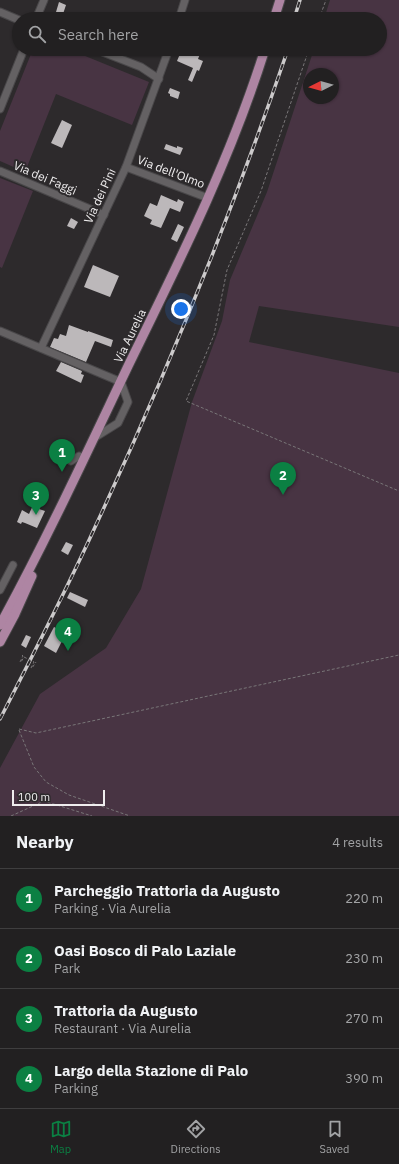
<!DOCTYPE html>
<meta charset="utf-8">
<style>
body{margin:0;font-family:"IBM Plex Sans",sans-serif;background:#2e2d2e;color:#f1f3f6}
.compass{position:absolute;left:303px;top:68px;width:36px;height:36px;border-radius:50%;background:#222021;box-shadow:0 1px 3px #0004;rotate:265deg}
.scale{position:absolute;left:12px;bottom:10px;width:93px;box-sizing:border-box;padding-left:4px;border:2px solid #efedee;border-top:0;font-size:11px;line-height:14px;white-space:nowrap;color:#efedee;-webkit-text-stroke:3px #2d2a2c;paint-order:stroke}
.you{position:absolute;left:181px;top:309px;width:14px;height:14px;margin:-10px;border:3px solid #fff;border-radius:50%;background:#1a73e8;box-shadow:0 0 0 6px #1a73e833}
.badge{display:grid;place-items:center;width:26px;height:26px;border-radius:50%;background:#0b8043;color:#fff;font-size:13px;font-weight:700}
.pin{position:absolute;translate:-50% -33px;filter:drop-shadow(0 1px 2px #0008)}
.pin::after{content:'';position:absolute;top:21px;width:14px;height:12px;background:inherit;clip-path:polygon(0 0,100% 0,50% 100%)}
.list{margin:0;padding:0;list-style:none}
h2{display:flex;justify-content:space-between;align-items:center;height:52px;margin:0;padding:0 16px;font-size:17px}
h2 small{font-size:13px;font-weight:400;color:#a2a3a5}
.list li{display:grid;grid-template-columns:26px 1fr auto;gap:12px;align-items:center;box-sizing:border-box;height:60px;padding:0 16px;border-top:1px solid #3f3e3f}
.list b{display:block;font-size:15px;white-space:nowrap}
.list p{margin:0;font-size:13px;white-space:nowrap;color:#a2a3a5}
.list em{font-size:13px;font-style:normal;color:#a2a3a5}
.icon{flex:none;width:22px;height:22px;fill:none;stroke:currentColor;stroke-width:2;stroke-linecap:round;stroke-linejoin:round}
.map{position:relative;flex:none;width:399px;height:816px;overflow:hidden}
.search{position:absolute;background:#222021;box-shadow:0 1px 3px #0004;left:12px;right:12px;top:12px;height:44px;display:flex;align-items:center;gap:10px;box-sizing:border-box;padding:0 14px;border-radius:22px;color:#a2a3a5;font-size:15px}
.sheet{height:292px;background:#222021}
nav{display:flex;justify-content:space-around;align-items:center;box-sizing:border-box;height:56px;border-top:1px solid #3f3e3f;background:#222021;font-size:11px;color:#a2a3a5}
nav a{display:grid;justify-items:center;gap:2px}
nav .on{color:#0b8043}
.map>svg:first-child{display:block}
.green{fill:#483443;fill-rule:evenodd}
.building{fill:#bcb8ba}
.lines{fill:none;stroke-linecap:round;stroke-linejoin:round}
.minor-casing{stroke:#494749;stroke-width:9}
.major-casing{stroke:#494749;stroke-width:11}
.path{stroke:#797678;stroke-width:1;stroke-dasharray:3 2;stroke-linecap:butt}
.minor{stroke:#646163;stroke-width:7}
.major{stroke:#ae85a3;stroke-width:9}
.rail-casing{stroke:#cccacb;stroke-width:3.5}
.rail{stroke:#2d2a2c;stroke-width:2;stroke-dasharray:6;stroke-linecap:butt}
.path-bridge{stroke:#797678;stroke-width:1;stroke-dasharray:3 2;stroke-linecap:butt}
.labels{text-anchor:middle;stroke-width:4;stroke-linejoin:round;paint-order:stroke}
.street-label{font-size:12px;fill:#efedee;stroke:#2d2a2c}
</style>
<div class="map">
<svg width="399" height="816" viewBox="0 0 399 816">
<rect width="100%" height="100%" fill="#2d2a2c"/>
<g class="green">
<path d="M330,0H399V327L259,306L249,342L399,373V816H0V768L40,694L106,648L141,589L192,402L222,321L230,280L267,192L314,49H380V19H324ZM309,74H333V98H309Z"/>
<polygon points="33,49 68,49 149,82 132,125 56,94 25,172 0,161 0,131"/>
<polygon points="0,178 33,191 2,268 0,267"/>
</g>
<g class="building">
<polygon points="59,2 66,5 63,14 56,12"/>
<polygon points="182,49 202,49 198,59 203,61 199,71 197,70 192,82 188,80 193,68 177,61"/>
<polygon points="170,88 180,92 178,99 170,96 170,94 168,93"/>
<polygon points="62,120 72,125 62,148 51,143"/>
<polygon points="166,144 177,148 177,146 183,148 180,155 164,149"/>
<polygon points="161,195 177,202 178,199 184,202 180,212 170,208 161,228 150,224 152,220 144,216 150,203 157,206"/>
<polygon points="71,218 78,222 74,229 67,226"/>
<polygon points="178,224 184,227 177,242 171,239"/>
<polygon points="93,265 119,276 110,297 84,287"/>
<polygon points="69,325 88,332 88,331 113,340 111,347 95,341 86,362 50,347 54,338 58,339 60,334 66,336"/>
<polygon points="61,362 82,371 81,374 84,375 81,383 56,371"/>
<polygon points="34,503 41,506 39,509 45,511 37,528 25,523 22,522 21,524 17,522 22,510 29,514"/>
<polygon points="66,542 73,545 68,555 61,551"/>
<polygon points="70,592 88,600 85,607 67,598"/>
<polygon points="54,627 66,633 56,653 44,646"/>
<polygon points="26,635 31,637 26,648 21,645"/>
</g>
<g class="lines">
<defs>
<g id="minor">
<polyline points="0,12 19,20"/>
<polyline points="36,19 44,0"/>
<polyline points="179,19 185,0"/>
<polyline points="95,49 141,67 159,79"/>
<polyline points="0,109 24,49"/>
<polyline points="126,167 208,198"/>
<polyline points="0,171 104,215"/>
<polyline points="0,331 121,382 128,402 118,423 94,438"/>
<polyline points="41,348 126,167 169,49"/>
<polyline points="71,461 79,456 84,458"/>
<polyline points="0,590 13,565"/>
</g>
<g id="major">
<polyline points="274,19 280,0"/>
<path d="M0,625C47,539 88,450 130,362C180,260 231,158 265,49"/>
<polyline points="0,642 15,614 32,576"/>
</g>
</defs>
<use href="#minor" class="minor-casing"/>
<use href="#major" class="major-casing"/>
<g class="path">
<polyline points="319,19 326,0"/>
<polyline points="309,49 261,191 227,270 214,335 186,401 399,491"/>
<polyline points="19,729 36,733 399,655"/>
<polyline points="19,730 34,767 46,782 69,795 130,816"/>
<polyline points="11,816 44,801 92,816"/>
</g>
<use href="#minor" class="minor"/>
<use href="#major" class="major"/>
<defs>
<g id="rail">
<polyline points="294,19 300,0"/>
<path d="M0,719C33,655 66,591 96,525C168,370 233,211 288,49"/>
</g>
</defs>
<use href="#rail" class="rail-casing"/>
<use href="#rail" class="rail"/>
<polyline class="path-bridge" points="22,655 23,656 20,662 21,662 24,657 34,662 31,668 32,668 36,662"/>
</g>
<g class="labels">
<g class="street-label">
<text transform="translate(171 172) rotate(21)" y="4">Via dell'Olmo</text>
<text transform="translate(45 178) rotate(23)" y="4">Via dei Faggi</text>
<text transform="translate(100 196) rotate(-65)" y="4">Via dei Pini</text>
<text transform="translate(130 336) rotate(-64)" y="4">Via Aurelia</text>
</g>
</g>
</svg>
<svg class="compass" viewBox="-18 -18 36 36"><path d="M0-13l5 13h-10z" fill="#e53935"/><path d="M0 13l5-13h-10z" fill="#a2a3a5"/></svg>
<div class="scale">100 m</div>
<div class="you"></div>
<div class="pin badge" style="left:62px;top:472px">1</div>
<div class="pin badge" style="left:283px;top:495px">2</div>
<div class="pin badge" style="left:36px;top:515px">3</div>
<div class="pin badge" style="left:68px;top:651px">4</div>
<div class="search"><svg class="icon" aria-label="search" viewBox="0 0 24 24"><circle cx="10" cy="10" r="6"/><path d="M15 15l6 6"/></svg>Search here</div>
</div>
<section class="sheet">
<h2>Nearby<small>4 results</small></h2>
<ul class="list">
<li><span class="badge">1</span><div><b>Parcheggio Trattoria da Augusto</b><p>Parking · Via Aurelia</p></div><em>220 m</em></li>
<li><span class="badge">2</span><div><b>Oasi Bosco di Palo Laziale</b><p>Park</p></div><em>230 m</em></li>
<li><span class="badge">3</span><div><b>Trattoria da Augusto</b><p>Restaurant · Via Aurelia</p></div><em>270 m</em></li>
<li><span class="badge">4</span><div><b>Largo della Stazione di Palo</b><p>Parking</p></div><em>390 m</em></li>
</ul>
</section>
<nav>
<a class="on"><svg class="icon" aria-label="map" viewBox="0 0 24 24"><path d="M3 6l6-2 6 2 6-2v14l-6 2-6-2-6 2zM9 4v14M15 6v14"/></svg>Map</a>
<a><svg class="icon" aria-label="directions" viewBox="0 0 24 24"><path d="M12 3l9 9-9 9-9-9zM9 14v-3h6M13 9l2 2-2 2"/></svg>Directions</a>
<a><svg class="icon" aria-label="saved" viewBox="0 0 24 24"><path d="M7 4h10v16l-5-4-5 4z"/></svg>Saved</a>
</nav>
